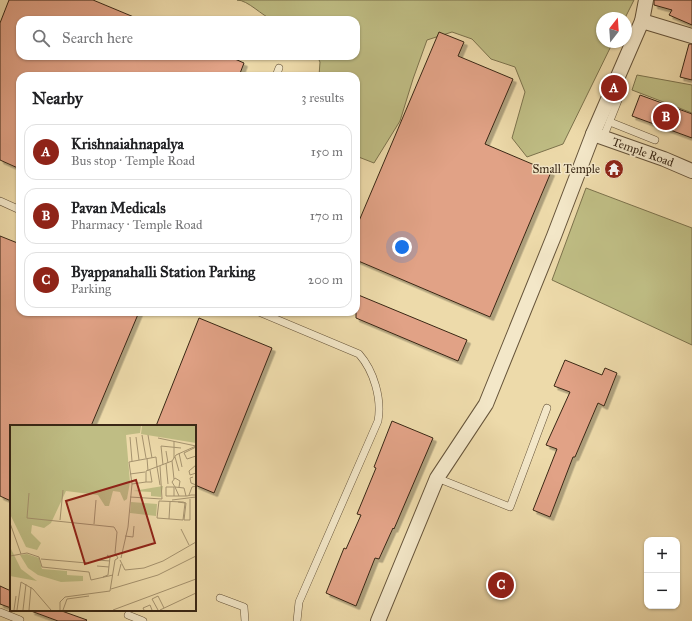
<!DOCTYPE html>
<meta charset="utf-8">
<style>
body{margin:0;font-family:"IM FELL Great Primer",serif;background:#f6f6f6;color:#202124}
.controls{position:absolute;right:12px;bottom:12px;display:grid;overflow:hidden;border-radius:8px;box-shadow:0 1px 3px #0004}
.controls button{width:36px;height:36px;display:grid;place-items:center;padding:0;border:0;border-bottom:1px solid #e0e0e0;background:#fff;color:#202124;font:20px sans-serif}
.compass{position:absolute;left:596px;top:12px;width:36px;height:36px;border-radius:50%;background:#fff;box-shadow:0 1px 3px #0004;rotate:17deg}
.you{position:absolute;left:402px;top:247px;width:14px;height:14px;margin:-10px;border:3px solid #fff;border-radius:50%;background:#1a73e8;box-shadow:0 0 0 6px #1a73e833}
.badge{display:grid;place-items:center;width:26px;height:26px;border-radius:50%;background:#8f2418;color:#fff;font-size:13px;font-weight:700}
.pin{position:absolute;translate:-50% -50%;border:2px solid #fff;box-shadow:0 1px 4px #0006}
.list{margin:0;padding:0;list-style:none}
h2{display:flex;justify-content:space-between;align-items:center;height:52px;margin:0;padding:0 16px;font-size:17px}
h2 small{font-size:13px;font-weight:400;color:#757577}
.list li{display:grid;grid-template-columns:26px 1fr auto;gap:12px;align-items:center;box-sizing:border-box;height:56px;margin:0 8px 8px;padding:0 8px;border:1px solid #e0e0e0;border-radius:12px}
.list b{display:block;font-size:15px;white-space:nowrap}
.list p{margin:0;font-size:13px;white-space:nowrap;color:#757577}
.list em{font-size:13px;font-style:normal;color:#757577}
.icon{flex:none;width:22px;height:22px;fill:none;stroke:currentColor;stroke-width:2;stroke-linecap:round;stroke-linejoin:round}
.map{position:relative;flex:none;width:692px;height:621px;overflow:hidden}
.search{position:absolute;background:#fff;box-shadow:0 1px 3px #0004;left:16px;top:16px;width:344px;height:44px;display:flex;align-items:center;gap:10px;box-sizing:border-box;padding:0 14px;border-radius:12px;color:#757577;font-size:15px}
.panel{position:absolute;background:#fff;box-shadow:0 1px 3px #0004;left:16px;top:72px;width:344px;height:244px;border-radius:12px}
.map>svg:first-child{display:block}
.green{fill:#bfbd84;stroke:#7c724c}
.building{fill:#e1a286;stroke:#392715;filter:url(#shadow)}
.lines{fill:none;stroke-linecap:round;stroke-linejoin:round}
.service-casing{stroke:#66543a;stroke-width:8}
.minor-casing{stroke:#66543a;stroke-width:16}
.service{stroke:#f3e7c8;stroke-width:7}
.minor{stroke:#f3e7c8;stroke-width:14}
.labels{text-anchor:middle;stroke-width:3;stroke-linejoin:round;paint-order:stroke}
.street-label{font-size:12px;fill:#392715;stroke:#f3e7c8}
.poi-label{font-size:12px;fill:#392715;stroke:#f3e7c8;text-anchor:end}
.inset-road{fill:none;stroke:#a5926e;stroke-width:1}
.view{fill:#8f2418;fill-opacity:0.15;stroke:#8f2418;stroke-width:2}
.inset-edge{fill:none;stroke:#392715;stroke-width:2}
</style>
<div class="map">
<svg width="692" height="621" viewBox="0 0 692 621">
<defs>
<filter id="shadow"><feDropShadow dx="3.5" dy="3.5" stdDeviation="0" flood-color="#0004"/></filter>
</defs>
<rect width="100%" height="100%" fill="#eddaaa"/>
<filter id="stains"><feTurbulence type="fractalNoise" baseFrequency=".005" numOctaves="4"/><feColorMatrix values="0 0 0 0 .2 0 0 0 0 .09 0 0 0 0 .02 0 0 0 .5 -.17"/></filter>
<radialGradient id="worn" r=".72"><stop offset=".6" stop-color="#630" stop-opacity="0"/><stop offset="1" stop-color="#630" stop-opacity=".3"/></radialGradient>
<g class="green">
<path d="M237,0H634L625,18H602V42H613L563,144L527,157L512,138L525,92L515,67L491,59L472,39L452,32L427,40L413,79L400,121L374,163L356,156V76H319L320,62L317,56H356V20H273C262,16 248,0 237,0Z"/>
<polygon points="637,75 692,85 692,113 632,90"/>
<polygon points="586,188 692,228 692,345 552,280"/>
</g>
<g class="building">
<polygon points="9,0 93,0 141,20 20,20 20,56 228,56 244,63 239,76 20,76 20,169 0,160 0,23"/>
<polygon points="654,0 692,0 692,25 669,15 672,10 654,5"/>
<polygon points="439,32 464,42 458,56 513,79 485,144 551,172 490,317 356,260 356,228"/>
<polygon points="689,44 692,44 692,80 680,77"/>
<polygon points="640,95 692,114 692,138 632,116"/>
<polygon points="0,236 20,244 20,312 139,312 91,426 11,426 11,501 0,496"/>
<polygon points="356,294 467,340 458,361 356,318"/>
<polygon points="199,318 272,348 214,493 195,485 195,426 156,426"/>
<polygon points="565,360 602,375 605,368 617,373 604,406 598,403 575,457 573,457 550,517 533,510 557,449 546,445 570,392 554,386"/>
<polygon points="392,421 433,438 394,529 393,528 379,559 375,558 356,606 326,593 344,548 346,549 361,515 357,514 376,468 374,467"/>
<polygon points="0,586 11,591 11,608 0,604"/>
<polygon points="31,610 59,610 87,620 86,621 58,621 31,611"/>
</g>
<g class="lines">
<defs>
<g id="service">
<polyline points="276,76 279,68"/>
<polyline points="610,122 655,140"/>
<polyline points="603,138 619,98"/>
<polyline points="0,201 20,210"/>
<path d="M259,312L359,354C374,371 382,399 378,421L299,602L297,621"/>
<polyline points="437,478 510,507 547,408"/>
<polyline points="220,598 244,607 245,621"/>
<polyline points="0,612 20,620"/>
<polyline points="128,615 143,621"/>
</g>
<g id="minor">
<polyline points="642,21 692,36"/>
<polyline points="593,134 664,159 692,171"/>
<polyline points="378,621 437,478 486,404 554,236 593,134 642,21 646,0"/>
</g>
</defs>
<use href="#service" class="service-casing"/>
<use href="#minor" class="minor-casing"/>
<use href="#service" class="service"/>
<use href="#minor" class="minor"/>
</g>
<defs>
<symbol id="temple-disc" viewBox="-11 -11 22 22"><circle r="9.5" fill="#8f2418" stroke="#f3e7c8"/><path d="M0-6L5-2H3V0L6.5 2.5H4V6H1.5V3h-3V6H-4V2.5H-6.5L-3 0V-2H-5Z" fill="#fff"/></symbol>
</defs>
<g fill-rule="evenodd">
<use href="#temple-disc" x="603" y="158" width="22" height="22"/>
</g>
<g class="labels">
<g class="street-label">
<text transform="translate(643 152) rotate(20)" y="4">Temple Road</text>
</g>
<g class="poi-label">
<text x="600" y="173">Small Temple</text>
</g>
</g>
<g transform="translate(10 425)">
<rect width="186" height="186" fill="#eddaaa"/>
<path d="M0,1H131L130,8L116,10L120,57L117,74L114,76L110,67L103,66L99,81H95L88,70L56,66L41,98L34,103L22,100L21,108L31,118L27,125L16,122L0,89ZM132,1H186V18L131,9ZM153,61L151,72L141,71V67L123,66ZM121,77L147,79L146,91L120,88ZM0,122L11,144L27,156L0,151ZM17,129L29,133L32,144L57,146V150L73,151V156L51,157L28,150L18,143L10,130Z" fill="#bfbd84"/>
<path class="inset-road" d="M132,10L136,33M138,10L142,33M120,12L122,36M126,12L129,35M148,13L186,21M164,16V33M186,22L174,28L177,34L186,31M156,26L158,38M169,28L172,42M165,32L169,46M137,33L138,46M162,36L164,54M156,38L158,59M153,40L151,21L171,23M186,40L179,46L180,50L186,48M150,41L152,74M147,42L150,60M120,49L135,47M183,52L180,53L181,58L186,60M136,57H142L140,45M122,59L136,57V46L162,36L166,30L186,21M165,62L162,57L165,53L170,56L169,62M19,68L17,93L104,102L107,107L105,128L108,133M179,70L182,62L186,61M164,71V62H156V71H177L181,70H186M169,71L165,62L174,63L176,71M120,72L152,74M162,75L186,72M168,77L175,78L173,95L147,93L149,76L173,77L176,78L174,95H180V74M159,94L160,77M50,95L53,65M0,98L11,129M84,99L86,75M171,104L179,120M115,111L123,112L124,101M0,131L17,128L29,132L32,142L79,147L81,155L103,150M111,133L118,102L122,59L119,37L146,32L147,42M31,134L77,138M88,135L100,136M110,135L115,145L134,143L153,136L186,117M87,141L99,142M108,151L111,139M93,152L98,150L100,132L97,130M101,164L148,150L186,131M4,185L6,171M7,185L11,157L23,164L41,185M13,185L16,159M19,185L21,162M50,185V177L55,172L100,166L105,135L108,133M53,185L57,174L79,171M103,185L186,154M134,185L133,183L140,180L142,185M148,185L142,174L148,171L154,183M150,185L186,168"/>
<path class="view" d="M126,55L145,118L75,139L56,76Z"/>
<rect width="186" height="186" class="inset-edge"/>
</g>
<rect width="100%" height="100%" filter="url(#stains)"/>
<rect width="100%" height="100%" fill="url(#worn)"/>
</svg>
<div class="controls">
<button>+</button>
<button>−</button>
</div>
<svg class="compass" viewBox="-18 -18 36 36"><path d="M0-13l5 13h-10z" fill="#e53935"/><path d="M0 13l5-13h-10z" fill="#757577"/></svg>
<div class="you"></div>
<div class="pin badge" style="left:614px;top:88px">A</div>
<div class="pin badge" style="left:666px;top:117px">B</div>
<div class="pin badge" style="left:501px;top:585px">C</div>
<div class="search"><svg class="icon" aria-label="search" viewBox="0 0 24 24"><circle cx="10" cy="10" r="6"/><path d="M15 15l6 6"/></svg>Search here</div>
<section class="panel">
<h2>Nearby<small>3 results</small></h2>
<ul class="list">
<li><span class="badge">A</span><div><b>Krishnaiahnapalya</b><p>Bus stop · Temple Road</p></div><em>150 m</em></li>
<li><span class="badge">B</span><div><b>Pavan Medicals</b><p>Pharmacy · Temple Road</p></div><em>170 m</em></li>
<li><span class="badge">C</span><div><b>Byappanahalli Station Parking</b><p>Parking</p></div><em>200 m</em></li>
</ul>
</section>
</div>
